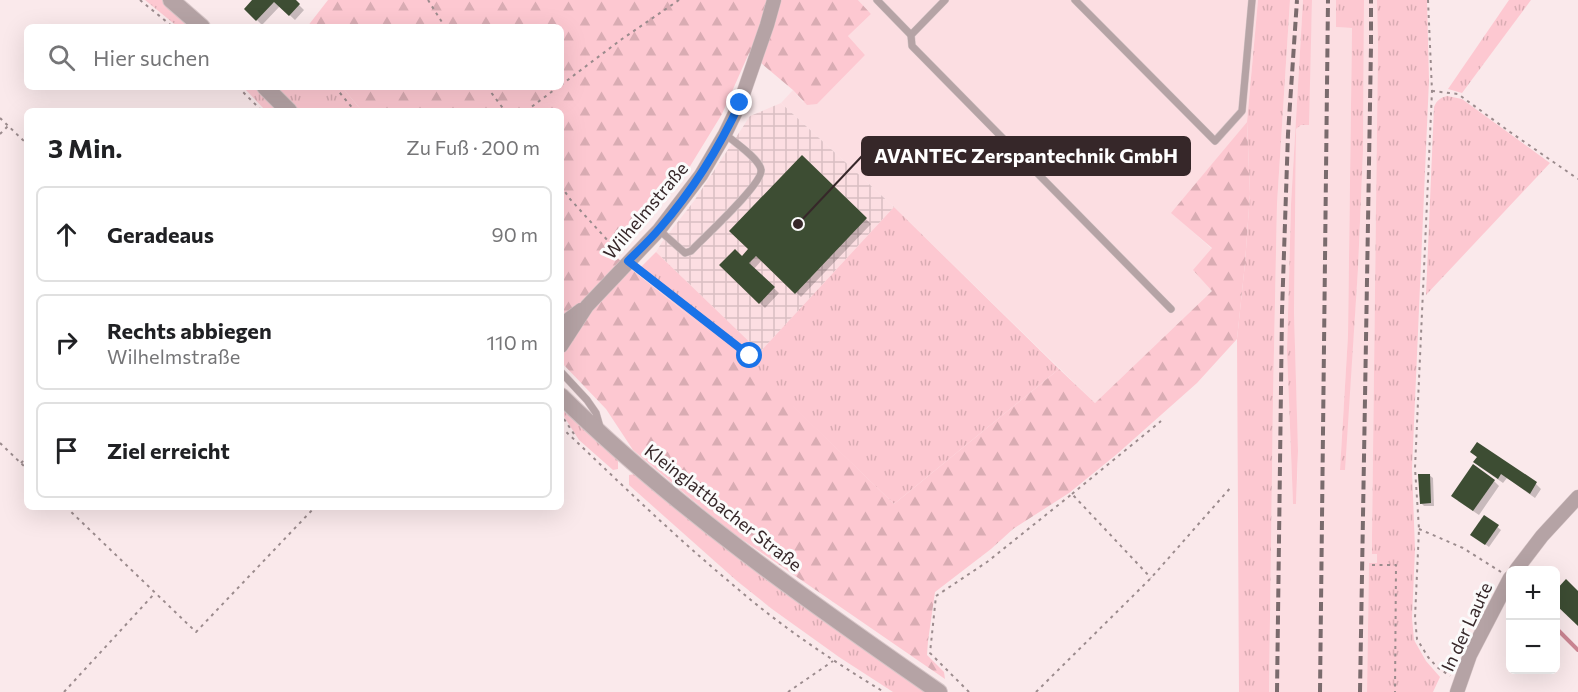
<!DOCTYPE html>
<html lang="de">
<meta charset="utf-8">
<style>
body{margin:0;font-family:Commissioner,sans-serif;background:#f6f6f6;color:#202124}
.controls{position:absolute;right:18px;bottom:18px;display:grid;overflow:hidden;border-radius:9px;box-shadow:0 6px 24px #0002}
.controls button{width:54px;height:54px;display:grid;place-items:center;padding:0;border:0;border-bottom:2px solid #e0e0e0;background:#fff;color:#202124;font:30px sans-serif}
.stop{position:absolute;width:18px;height:18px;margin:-14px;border:4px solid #1a73e8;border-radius:50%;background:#fff}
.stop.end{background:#1a73e8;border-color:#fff;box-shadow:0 2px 6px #0008}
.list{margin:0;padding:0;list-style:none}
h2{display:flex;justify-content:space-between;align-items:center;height:78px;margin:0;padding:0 24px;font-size:26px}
h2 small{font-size:20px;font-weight:400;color:#757577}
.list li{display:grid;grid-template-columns:39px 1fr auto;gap:18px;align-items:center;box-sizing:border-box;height:96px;margin:0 12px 12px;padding:0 12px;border:2px solid #e0e0e0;border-radius:9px}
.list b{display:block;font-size:22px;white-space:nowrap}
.list p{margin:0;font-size:20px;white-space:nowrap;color:#757577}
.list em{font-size:20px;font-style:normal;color:#757577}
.icon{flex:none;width:33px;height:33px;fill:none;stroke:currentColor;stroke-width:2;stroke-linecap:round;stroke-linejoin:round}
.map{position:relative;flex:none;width:1578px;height:692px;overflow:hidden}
.search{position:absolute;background:#fff;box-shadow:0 6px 24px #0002;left:24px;top:24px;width:540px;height:66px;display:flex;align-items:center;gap:15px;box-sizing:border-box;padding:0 21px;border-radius:9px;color:#757577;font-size:22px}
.panel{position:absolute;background:#fff;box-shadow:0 6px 24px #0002;left:24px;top:108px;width:540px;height:402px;border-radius:9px}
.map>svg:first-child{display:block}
.built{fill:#fcdee2}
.industrial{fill:url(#industrial-grid)}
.grass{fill:url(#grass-tufts)}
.forest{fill:url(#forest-firs)}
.shadow{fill:#0003}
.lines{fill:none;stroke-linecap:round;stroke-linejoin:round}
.stream{stroke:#cc8693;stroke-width:4}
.building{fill:#3d4d33}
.service-casing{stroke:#d7c6c8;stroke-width:8}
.minor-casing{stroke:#d7c6c8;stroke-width:15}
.tertiary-casing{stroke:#d7c6c8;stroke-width:18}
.path{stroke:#9b8b8d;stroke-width:2;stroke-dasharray:3 4.5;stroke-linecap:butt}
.service{stroke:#b5a3a5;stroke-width:7}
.minor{stroke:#b5a3a5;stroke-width:14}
.tertiary{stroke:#b5a3a5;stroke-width:16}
.rail{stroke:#7a6b6d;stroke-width:4;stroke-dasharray:9 4.5;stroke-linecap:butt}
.route{stroke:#1a73e8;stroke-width:8}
.labels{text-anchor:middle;stroke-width:6;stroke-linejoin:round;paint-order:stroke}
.street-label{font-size:18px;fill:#362729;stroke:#fbfbfb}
.leader{fill:none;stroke:#362729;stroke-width:2}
.callout-dot{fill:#362729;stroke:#fbfbfb;stroke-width:2}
.callout{fill:#362729;stroke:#362729;stroke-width:2}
.callout-label{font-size:20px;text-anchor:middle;font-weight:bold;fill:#fff}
</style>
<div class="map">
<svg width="1578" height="692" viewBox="0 0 1578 692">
<defs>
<pattern id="industrial-grid" width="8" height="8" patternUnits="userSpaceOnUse" patternTransform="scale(1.5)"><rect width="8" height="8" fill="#fcdee2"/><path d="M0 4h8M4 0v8" fill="none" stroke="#d9bec2"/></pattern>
<pattern id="grass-tufts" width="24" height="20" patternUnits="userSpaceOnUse" patternTransform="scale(1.5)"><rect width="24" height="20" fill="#fdc8d1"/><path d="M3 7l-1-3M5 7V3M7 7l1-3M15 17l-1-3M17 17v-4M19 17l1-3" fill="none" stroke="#d9acb3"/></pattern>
<pattern id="forest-firs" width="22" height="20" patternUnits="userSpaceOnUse" patternTransform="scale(1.5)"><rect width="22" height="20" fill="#fdc8d1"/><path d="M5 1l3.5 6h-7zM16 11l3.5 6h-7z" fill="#d9acb3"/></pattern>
</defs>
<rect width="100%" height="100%" fill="#fae9eb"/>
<g class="built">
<polygon points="858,0 1258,0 1247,122 1172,213 1212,249 1212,291 1095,403 894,207 781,103 793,90 803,102 865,55 848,36 871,14"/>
<polygon points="1290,0 1303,0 1291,204 1287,351 1293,504 1296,504 1298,464 1294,312 1296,129 1301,125 1308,125 1312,0 1336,0 1336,27 1352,28 1348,335 1340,470 1344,470 1358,269 1363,151 1364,0 1377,0 1378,45 1372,536 1372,553 1377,554 1377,563 1369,564 1367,692 1269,692 1273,399 1277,204"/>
</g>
<polygon class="industrial" points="781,103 894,207 760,352 656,252 662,242 694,201 750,116"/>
<g class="grass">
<polygon points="145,0 162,0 193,27 178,27"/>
<polygon points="1258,0 1290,0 1277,204 1273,399 1269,692 1239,692 1237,339 1245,263 1250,194 1247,122"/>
<polygon points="1303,0 1312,0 1309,125 1301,125 1296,129 1294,312 1298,451 1296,504 1293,504 1287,351 1291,204"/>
<polygon points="1336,0 1364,0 1363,151 1358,269 1345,470 1340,470 1348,335 1352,28 1336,27"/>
<polygon points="1377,0 1427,0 1429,80 1412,469 1415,549 1412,618 1414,640 1426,661 1440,677 1433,692 1367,692 1369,563 1377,563 1377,554 1372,554 1372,536 1378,45"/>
<polygon points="1509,0 1531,0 1462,93 1448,89"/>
<polygon points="243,87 257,87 281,111 266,111"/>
<polygon points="273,87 342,87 362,111 297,111"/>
<path d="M1447,96L1462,99L1550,163L1426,295L1434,107C1437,100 1440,98 1447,96Z"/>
<polygon points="894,207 1059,369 894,504 754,369 636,272 656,252 760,352"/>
<polygon points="561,408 608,451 618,459 618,469 613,470 579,440 561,412"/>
<polygon points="635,474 928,692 893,692 839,657 772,609 737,581 629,485 629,475"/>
</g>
<polygon class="forest" points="328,0 858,0 871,14 848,36 865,55 817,104 807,105 793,90 749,53 722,114 681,181 615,256 754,368 894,504 1059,369 1095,403 1212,291 1193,270 1212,248 1171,213 1247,122 1250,194 1245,263 1237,339 1197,383 1117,454 1069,493 1013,529 991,549 935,592 928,641 927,655 944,672 945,679 727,529 633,450 606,409 561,362 561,111 362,111 342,87 561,87 561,27 307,27"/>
<g class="shadow">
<polygon points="254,0 294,0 304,10 295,20 280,6 262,25 246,9"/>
<polygon points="802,157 871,224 801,297 762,260 754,269 779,293 765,308 721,265 742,258 750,250"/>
<polygon points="1478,444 1536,484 1541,489 1535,498 1507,478 1503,483 1480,467 1475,462 1478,458 1472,452"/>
<polygon points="1429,475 1433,478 1434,506 1424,506 1421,503"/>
<polygon points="1494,481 1499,486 1479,515 1458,501"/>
<polygon points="1485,517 1501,530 1489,547 1475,537"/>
</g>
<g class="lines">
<polyline class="stream" points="1556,628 1578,650"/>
</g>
<g class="building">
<polygon points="252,0 296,0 300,4 289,16 274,2 256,21 244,9"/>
<polygon points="802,155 867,218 795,294 756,256 749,263 775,287 759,304 719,265 735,249 742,256 748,249 729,231"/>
<polygon points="1477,442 1537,482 1530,494 1501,474 1498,479 1473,462 1477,457 1470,452"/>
<polygon points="1473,464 1495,480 1473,511 1451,496"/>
<polygon points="1418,474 1430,474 1431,503 1420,504"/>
<polygon points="1484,515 1499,525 1485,545 1470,535"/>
<polygon points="1566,579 1578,591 1578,626 1556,605 1556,590"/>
</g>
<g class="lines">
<defs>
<g id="service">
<polyline points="877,0 911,35"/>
<polyline points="945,0 911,35 912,46 1171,309"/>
<polyline points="1075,0 1215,141 1242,111 1252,0"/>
<path d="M659,230L685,253L691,251C703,238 763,184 761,170C760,159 734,142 725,134"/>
<polyline points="561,372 587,400 596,413 600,427"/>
</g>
<g id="minor">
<polyline points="561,325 581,310"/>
<polyline points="561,346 587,306 659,230 701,175 725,134 740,103 767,25 774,0"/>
<polyline points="1516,570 1542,536 1578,497"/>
<polyline points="1457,692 1470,655 1510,578"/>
</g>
<g id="tertiary">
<polyline points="171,0 202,27"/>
<polyline points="265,87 289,111"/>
<path d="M561,396C675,508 808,601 939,692"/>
</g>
</defs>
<use href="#service" class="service-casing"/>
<use href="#minor" class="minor-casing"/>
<use href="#tertiary" class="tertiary-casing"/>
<g class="path">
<polyline points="140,0 173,27"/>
<polyline points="428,0 445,27"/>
<polyline points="1428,0 1432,91 1415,468 1419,529 1415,618 1417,639 1428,657 1437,667 1450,676"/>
<polyline points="561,85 622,39 679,0"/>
<polyline points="238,87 262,111"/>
<polyline points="335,87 355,111"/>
<polyline points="487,87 505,111"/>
<polyline points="1432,91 1458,94 1510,132 1578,179"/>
<polyline points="526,111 558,87"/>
<polyline points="0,118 27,144"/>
<polyline points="0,134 8,126"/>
<polyline points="561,186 570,199 620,254"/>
<polyline points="638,269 750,356"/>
<polyline points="564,419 574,434 571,436"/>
<path d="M561,427C617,480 672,534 732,584C779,625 831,660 884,692"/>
<polyline points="0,443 27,469"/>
<polyline points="21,463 27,457"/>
<polyline points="1072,494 1161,421"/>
<polyline points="66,507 196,632 315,507"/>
<polyline points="1419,529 1463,548 1501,572"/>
<polyline points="1372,565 1396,565 1395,692"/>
<polyline points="64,692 155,593"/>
<polyline points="788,692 833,661"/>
<polyline points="969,692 930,653 936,596 987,562 1072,494 1151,578"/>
<polyline points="1036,692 1151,578 1232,486"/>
</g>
<use href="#service" class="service"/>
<use href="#minor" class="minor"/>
<use href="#tertiary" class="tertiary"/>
<g class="rail">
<polyline points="1277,692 1282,312 1288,134 1297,0"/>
<polyline points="1320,692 1328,0"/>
<polyline points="1360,692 1371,46 1371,0"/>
</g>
</g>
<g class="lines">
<path class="route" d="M740,103C719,148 693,190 660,228C650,240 639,250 628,261L750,356"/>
</g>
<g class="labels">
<g class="street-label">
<text transform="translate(646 211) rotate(-50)" y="6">Wilhelmstraße</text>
<text transform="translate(723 508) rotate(38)" y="6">Kleinglattbacher Straße</text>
<text transform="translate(1467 627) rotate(-65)" y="6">In der Laute</text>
</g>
</g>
<path class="leader" d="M798 224L862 156"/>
<circle class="callout-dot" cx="798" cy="224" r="6"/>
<rect class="callout" x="862" y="137" width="328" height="38" rx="6"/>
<g class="callout-label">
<text x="1026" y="163">AVANTEC Zerspantechnik GmbH</text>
</g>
</svg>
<div class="controls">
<button>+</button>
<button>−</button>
</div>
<div class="stop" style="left:750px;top:356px"></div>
<div class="stop end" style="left:740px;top:103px"></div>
<div class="search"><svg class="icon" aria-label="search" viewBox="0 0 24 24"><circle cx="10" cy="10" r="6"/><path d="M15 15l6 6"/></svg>Hier suchen</div>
<section class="panel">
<h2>3 Min.<small>Zu Fuß · 200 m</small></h2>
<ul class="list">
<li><svg class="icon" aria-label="ahead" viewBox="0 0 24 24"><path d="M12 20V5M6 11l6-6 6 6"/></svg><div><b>Geradeaus</b></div><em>90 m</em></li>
<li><svg class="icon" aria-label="right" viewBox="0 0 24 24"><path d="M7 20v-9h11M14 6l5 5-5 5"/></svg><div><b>Rechts abbiegen</b><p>Wilhelmstraße</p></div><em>110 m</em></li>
<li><svg class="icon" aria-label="arrive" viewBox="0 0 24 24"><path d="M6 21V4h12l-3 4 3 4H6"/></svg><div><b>Ziel erreicht</b></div></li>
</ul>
</section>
</div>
